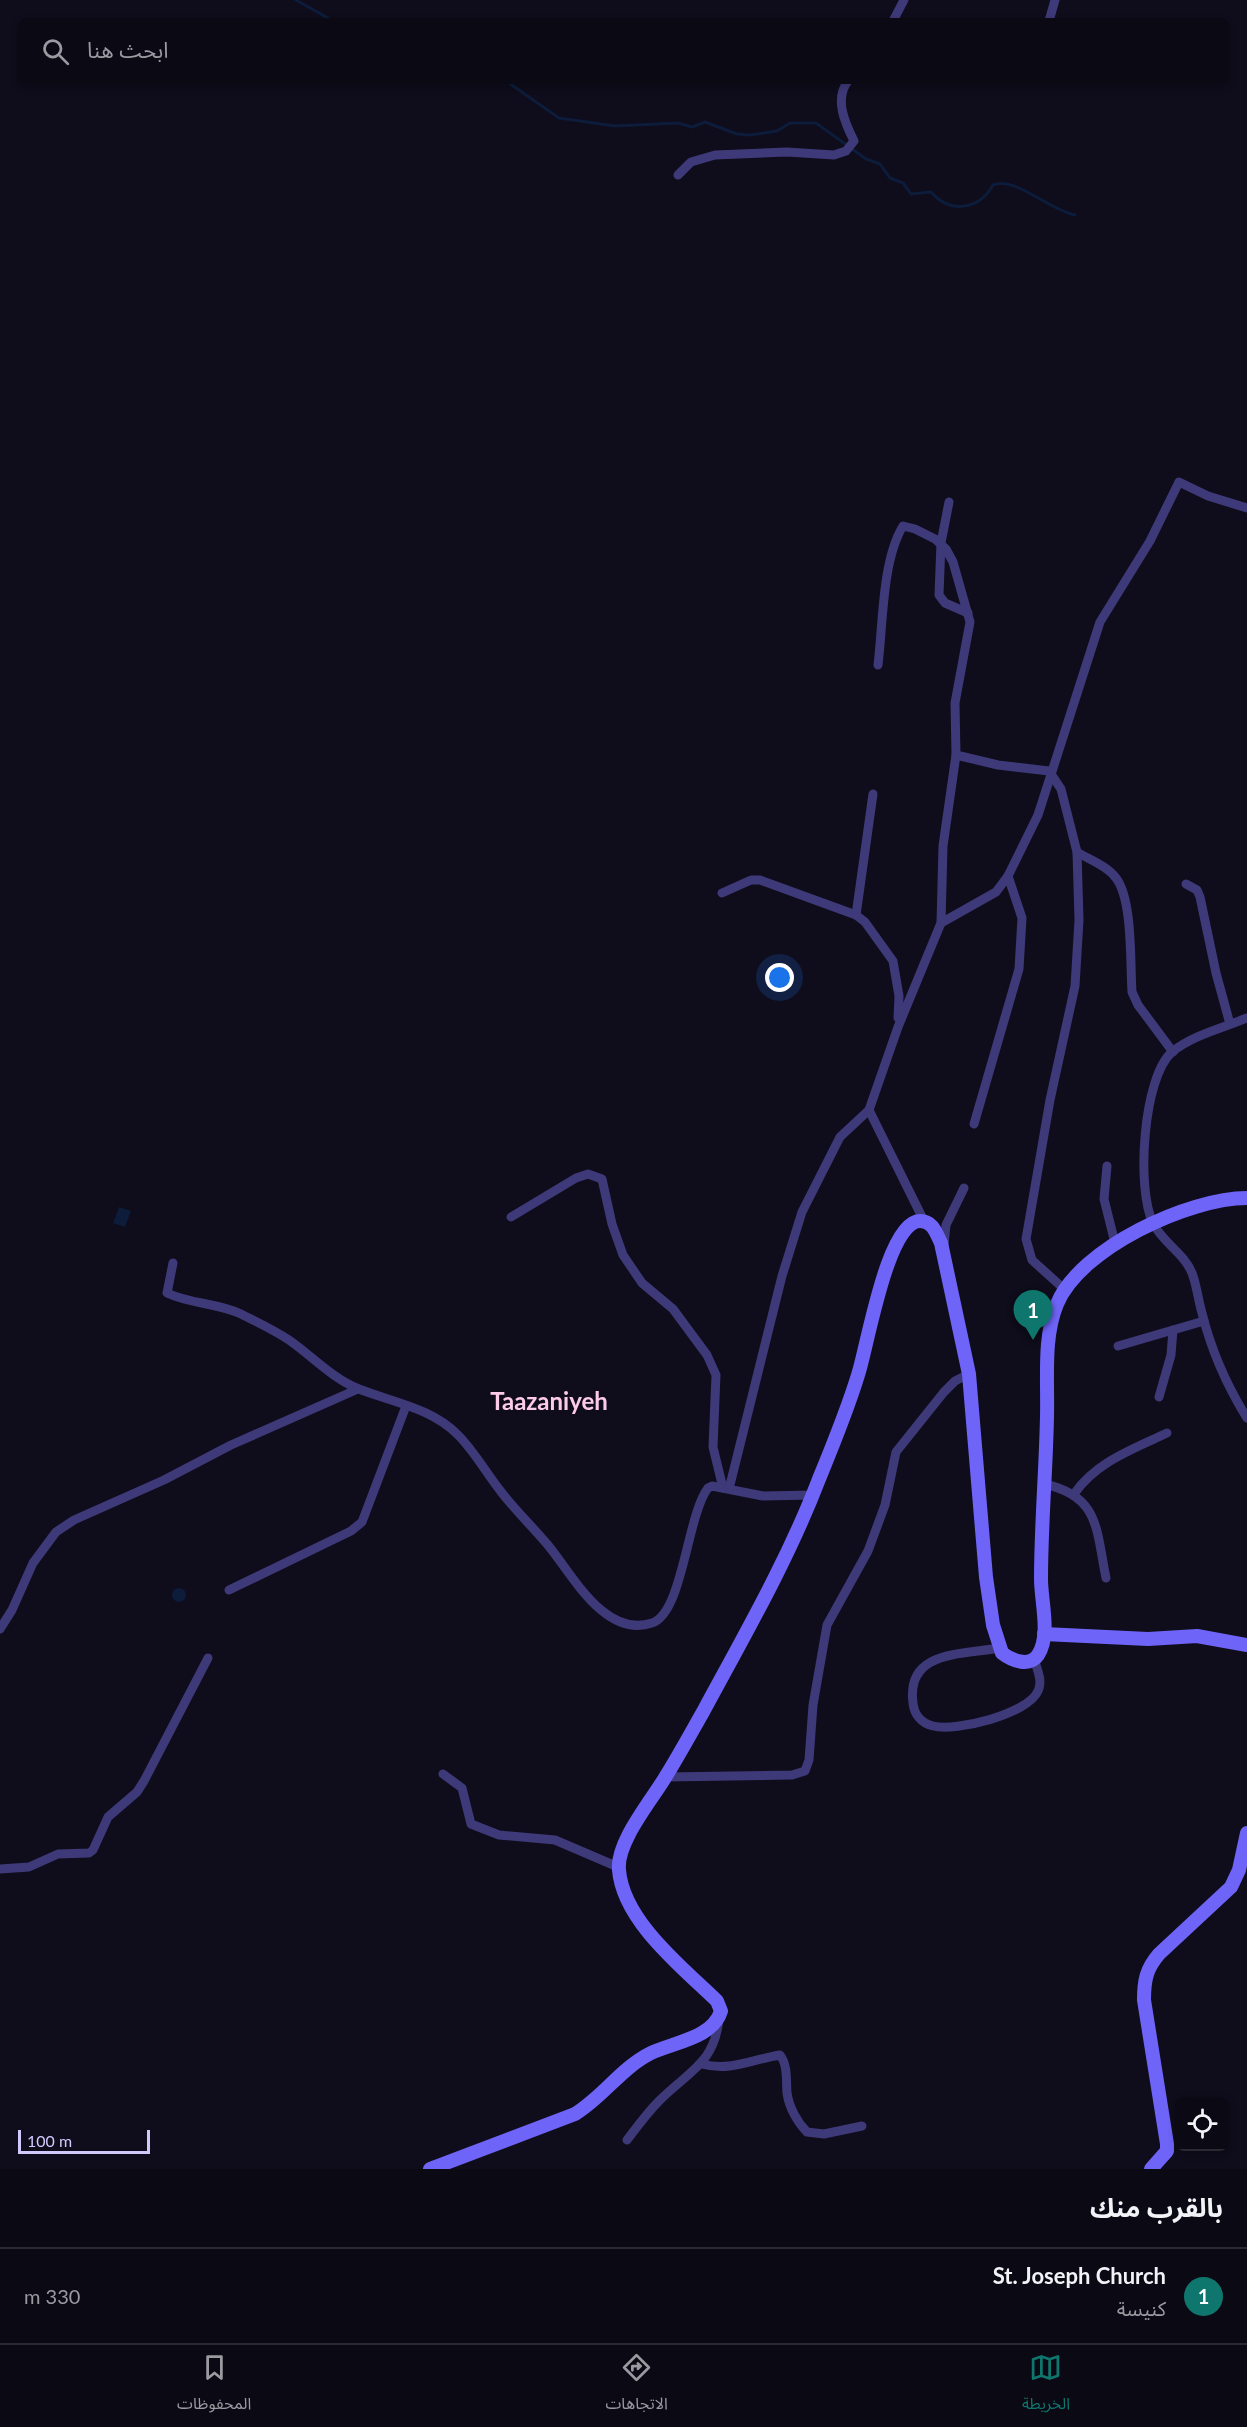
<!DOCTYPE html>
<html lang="ar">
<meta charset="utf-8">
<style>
body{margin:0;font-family:Lato,"Noto Sans Arabic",sans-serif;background:#191722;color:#f1f3f6;direction:rtl}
.controls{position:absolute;right:18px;bottom:18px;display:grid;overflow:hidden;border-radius:9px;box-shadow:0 3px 9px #0003}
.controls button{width:54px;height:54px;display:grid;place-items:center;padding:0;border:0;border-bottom:2px solid #2b2a34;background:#0b0914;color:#f1f3f6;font:30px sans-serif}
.scale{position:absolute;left:18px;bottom:15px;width:132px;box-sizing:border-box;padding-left:6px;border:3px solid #d1c9fc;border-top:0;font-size:16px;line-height:21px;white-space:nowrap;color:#d1c9fc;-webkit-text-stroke:4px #0f0c1b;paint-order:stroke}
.you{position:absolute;left:780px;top:978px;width:21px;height:21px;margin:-15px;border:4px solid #fff;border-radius:50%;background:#1a73e8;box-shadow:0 0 0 9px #1a73e833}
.badge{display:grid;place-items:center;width:39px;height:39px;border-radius:50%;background:#0f766e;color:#fff;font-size:20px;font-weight:700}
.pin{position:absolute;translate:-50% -50px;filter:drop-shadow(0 2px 3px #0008)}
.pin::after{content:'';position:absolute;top:32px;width:21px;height:18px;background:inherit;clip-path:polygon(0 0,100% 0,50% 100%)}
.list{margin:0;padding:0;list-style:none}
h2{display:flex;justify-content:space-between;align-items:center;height:78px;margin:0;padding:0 24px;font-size:26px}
h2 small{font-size:20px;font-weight:400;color:#9a9aa0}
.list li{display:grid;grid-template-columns:39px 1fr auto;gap:18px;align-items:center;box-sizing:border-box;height:96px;padding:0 24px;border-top:2px solid #2b2a34}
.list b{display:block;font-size:22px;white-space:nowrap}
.list p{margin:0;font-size:20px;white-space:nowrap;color:#9a9aa0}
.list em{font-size:20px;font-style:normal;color:#9a9aa0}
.icon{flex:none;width:33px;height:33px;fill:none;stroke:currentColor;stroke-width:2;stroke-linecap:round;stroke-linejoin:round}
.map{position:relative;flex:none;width:1247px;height:2169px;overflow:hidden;direction:ltr}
.search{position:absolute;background:#0b0914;box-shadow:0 3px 9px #0003;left:18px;right:18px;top:18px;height:66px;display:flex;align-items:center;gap:15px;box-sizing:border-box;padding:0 21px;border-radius:9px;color:#9a9aa0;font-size:22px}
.sheet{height:174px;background:#0b0914}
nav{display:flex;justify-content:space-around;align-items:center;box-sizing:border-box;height:84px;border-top:2px solid #2b2a34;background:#0b0914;font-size:16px;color:#9a9aa0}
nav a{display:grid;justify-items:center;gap:3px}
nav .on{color:#0f766e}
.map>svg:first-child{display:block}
.water{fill:#0c1c3a}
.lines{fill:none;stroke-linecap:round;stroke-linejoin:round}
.stream{stroke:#0c1c3a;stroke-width:3}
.street{stroke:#3e3978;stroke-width:9}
.secondary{stroke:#6e65f8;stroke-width:14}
.labels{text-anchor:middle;stroke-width:4.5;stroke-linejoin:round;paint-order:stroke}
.quarter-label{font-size:24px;font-weight:bold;fill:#fccbe8;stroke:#0f0c1b}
</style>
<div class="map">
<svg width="1247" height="2169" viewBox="0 0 1247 2169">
<rect width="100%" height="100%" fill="#0f0c1b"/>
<g class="water">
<polygon points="119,1207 131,1211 125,1227 113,1223"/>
<circle cx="179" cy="1595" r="7"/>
</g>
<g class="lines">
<g class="stream">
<polyline points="296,0 333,21"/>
<path d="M506,81L559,118L615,126L678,123L692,127L705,122L737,134L750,135L777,131L790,123H816L866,159L880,164L890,178L903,183L911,194L931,192C950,214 979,210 993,185C1015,176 1049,210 1075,215"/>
</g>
<g class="street">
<polyline points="893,21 904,0"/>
<polyline points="1049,21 1055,0"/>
<path d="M678,175L691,162L715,155L787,152L834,155L846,151L854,141C845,123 834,99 848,81"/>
<polyline points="949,502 941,543 939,595 945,603 968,613"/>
<path d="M878,665C883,625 882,560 903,526L915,529L935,539L946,549L953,562L970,622L955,703L956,755L998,765L1049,771L1061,789L1077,852C1090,860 1107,866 1116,878C1133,900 1130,964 1132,992L1138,1005L1173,1052"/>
<polyline points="1008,876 1038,815 1100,622 1150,541 1179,482 1208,496 1247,508"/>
<polyline points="1186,884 1197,890 1200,897 1216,973 1230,1024"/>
<polyline points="722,893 751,880 760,880 856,915 865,922 893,961 899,996 898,1018"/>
<polyline points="856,915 873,794"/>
<polyline points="941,923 996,892 1008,876 1022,918 1019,969 974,1124"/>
<path d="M1247,1018C1223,1028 1193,1035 1172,1052C1143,1077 1136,1189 1153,1223C1162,1242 1184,1253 1192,1273C1197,1286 1198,1300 1202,1313C1211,1349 1227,1386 1247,1418"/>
<polyline points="869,1110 924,1221"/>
<polyline points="1107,1166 1104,1199 1115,1243"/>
<polyline points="511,1217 576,1178 588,1174 602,1179 612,1224 623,1255 642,1283 673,1309 707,1355 716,1375 713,1447 723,1488"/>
<polyline points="944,1245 946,1225 964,1188"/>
<path d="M173,1263L167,1293C190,1304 218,1303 241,1314C257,1322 274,1330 289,1340C312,1356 333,1379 359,1389C392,1402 432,1408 458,1435C474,1451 485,1471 499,1489C513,1508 531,1525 547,1544C571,1572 604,1639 652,1623C683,1613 687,1515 708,1488L712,1486L763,1496L813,1495"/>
<polyline points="1064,1289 1032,1260 1026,1239 1050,1100 1075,986 1079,920 1077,852"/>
<polyline points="1118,1346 1204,1321"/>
<polyline points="1159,1397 1171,1355 1173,1330"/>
<path d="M1044,1484C1100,1496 1096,1530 1106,1578"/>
<polyline points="729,1489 782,1276 802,1212 840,1137 869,1110 898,1027 941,923 943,846 956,755"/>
<path d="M1074,1494C1096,1462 1133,1449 1167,1433"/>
<polyline points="229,1590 351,1531 362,1522 406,1406"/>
<polyline points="0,1629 12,1610 33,1563 56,1532 74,1520 164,1480 231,1445 358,1389"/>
<path d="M999,1648C962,1655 906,1650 913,1703C914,1714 921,1723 933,1726C956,1732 1028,1714 1038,1691C1043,1681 1037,1669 1034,1659"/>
<polyline points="443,1774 462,1788 471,1824 499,1835 555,1840 618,1867"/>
<polyline points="666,1777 792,1775 805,1771 809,1760 813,1705 827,1625 868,1551 885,1505 896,1452 944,1392 955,1381 969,1374"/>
<polyline points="0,1869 29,1867 58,1854 89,1853 93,1850 108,1817 137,1792 144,1781 208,1658"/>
<path d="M702,2064C730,2072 753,2059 780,2055C788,2065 786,2081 787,2093C789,2107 797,2122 807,2132L824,2134L862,2126"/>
<path d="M627,2140C637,2127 647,2113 659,2101C689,2071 715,2063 719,2018"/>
</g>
<g class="secondary">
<polyline points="1044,1634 1148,1639 1197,1636 1247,1645"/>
<path d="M430,2169L575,2114C603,2097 621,2068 651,2053C674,2042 713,2038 721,2011L717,2001C683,1968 623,1921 619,1870C616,1842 652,1800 666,1776C679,1755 691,1733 703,1712C744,1636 788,1560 819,1479C833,1445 847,1411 858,1375C867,1349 887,1221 920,1221C933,1221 936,1233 941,1243L969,1374L986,1577L993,1625L1002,1653C1011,1660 1029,1668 1038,1655C1051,1635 1041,1602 1041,1579C1041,1525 1046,1470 1047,1416C1048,1381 1043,1337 1057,1304C1080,1248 1189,1198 1247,1198"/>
<path d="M1151,2169L1167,2151V2144L1144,2000C1144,1981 1146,1969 1159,1954L1231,1887L1239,1870L1247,1833"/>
</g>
</g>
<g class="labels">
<g class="quarter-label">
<text x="549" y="1410">Taazaniyeh</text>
</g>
</g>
</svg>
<div class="controls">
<button><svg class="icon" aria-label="locate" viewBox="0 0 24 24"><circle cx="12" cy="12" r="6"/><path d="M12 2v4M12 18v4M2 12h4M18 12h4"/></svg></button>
</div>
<div class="scale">100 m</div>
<div class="you"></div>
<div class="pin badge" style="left:1033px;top:1340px">1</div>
<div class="search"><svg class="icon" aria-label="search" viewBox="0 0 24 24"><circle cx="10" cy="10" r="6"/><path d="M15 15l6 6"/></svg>ابحث هنا</div>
</div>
<section class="sheet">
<h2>بالقرب منك<small></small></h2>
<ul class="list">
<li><span class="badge">1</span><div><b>St. Joseph Church</b><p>كنيسة</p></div><em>330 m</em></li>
</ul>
</section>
<nav>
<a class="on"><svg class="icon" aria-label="map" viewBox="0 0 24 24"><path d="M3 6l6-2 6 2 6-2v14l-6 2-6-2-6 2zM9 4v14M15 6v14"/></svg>الخريطة</a>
<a><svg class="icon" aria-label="directions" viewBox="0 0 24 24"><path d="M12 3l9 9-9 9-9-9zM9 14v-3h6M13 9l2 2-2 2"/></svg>الاتجاهات</a>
<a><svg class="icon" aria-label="saved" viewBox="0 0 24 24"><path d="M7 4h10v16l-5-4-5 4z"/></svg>المحفوظات</a>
</nav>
